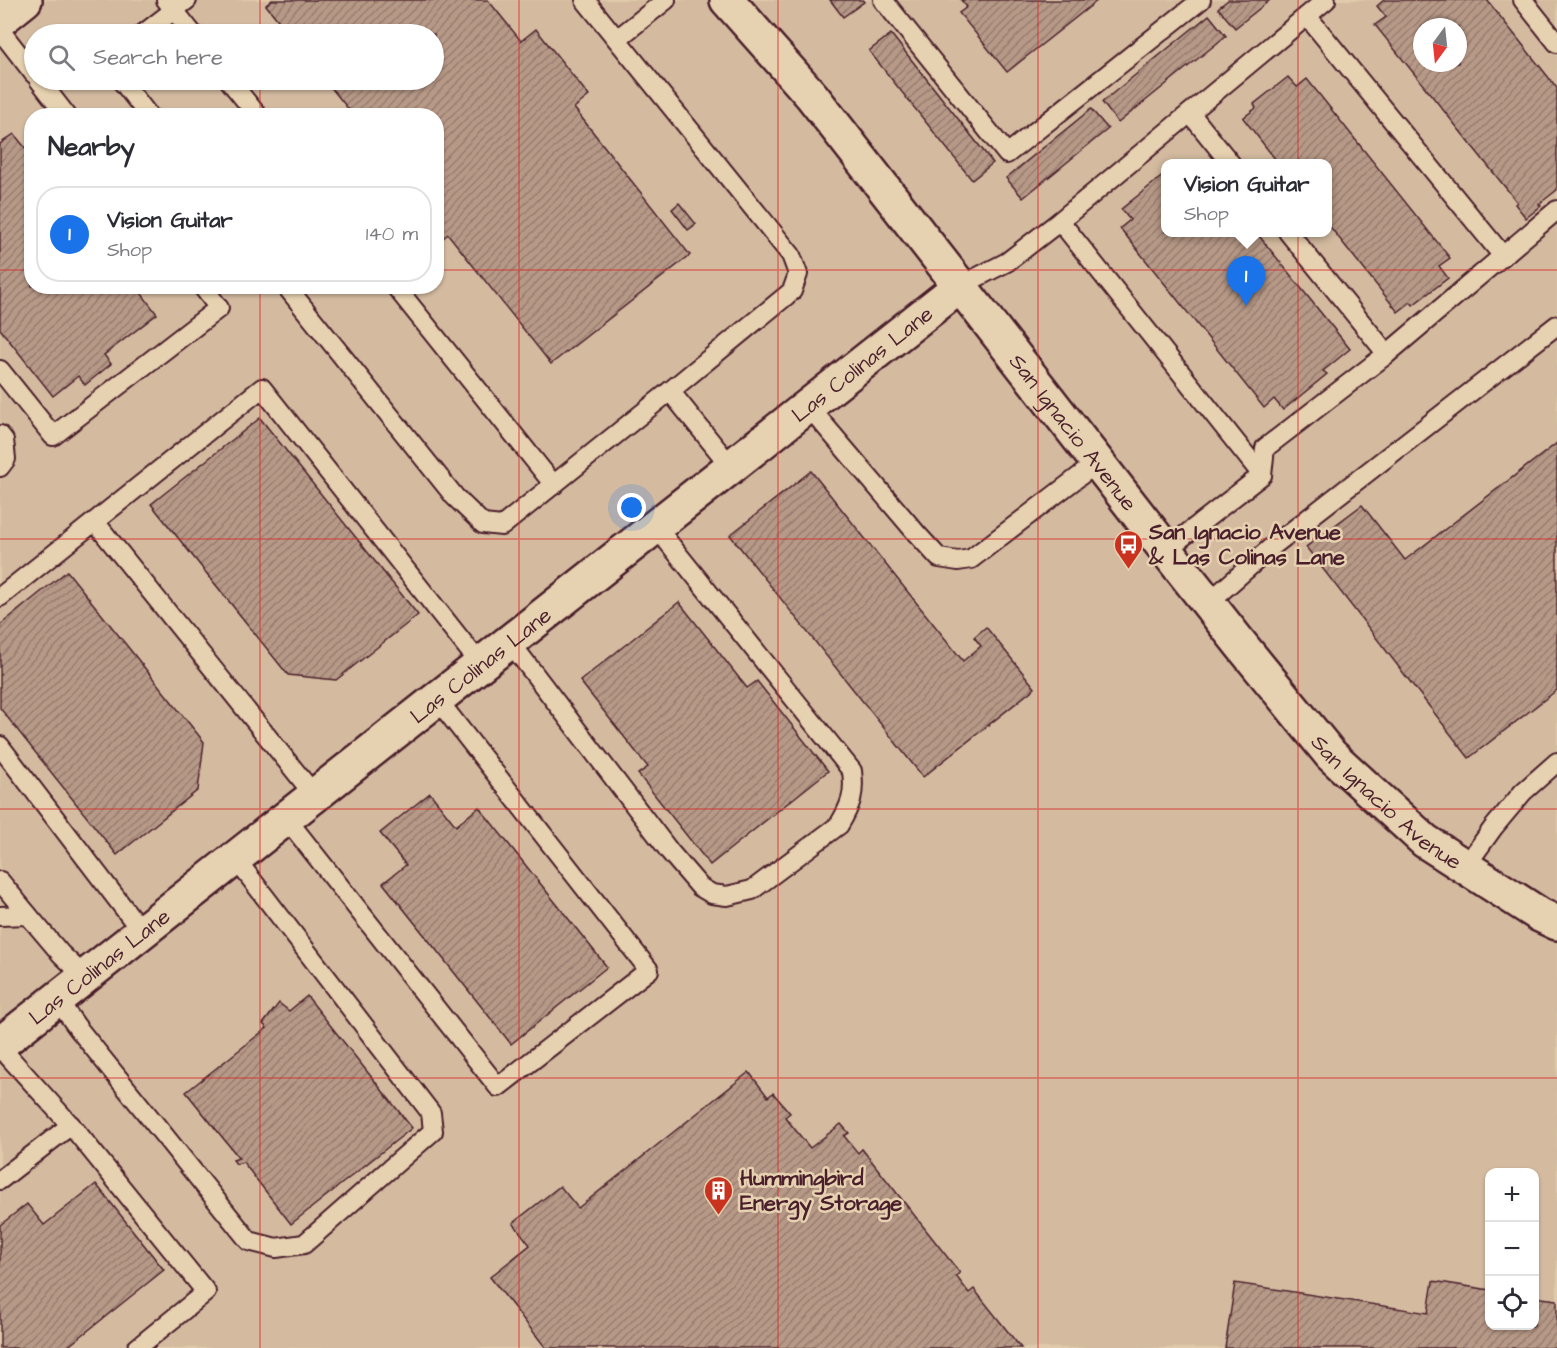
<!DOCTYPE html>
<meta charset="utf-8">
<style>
body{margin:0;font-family:"Architects Daughter",sans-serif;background:#f7f7f7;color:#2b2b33}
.controls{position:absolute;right:18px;bottom:18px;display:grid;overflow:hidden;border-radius:12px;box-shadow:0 2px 4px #0004}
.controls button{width:54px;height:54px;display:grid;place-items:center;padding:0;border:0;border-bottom:2px solid #e1e1e2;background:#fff;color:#2b2b33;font:30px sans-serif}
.compass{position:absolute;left:1413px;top:18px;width:54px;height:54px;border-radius:50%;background:#fff;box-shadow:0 2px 4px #0004;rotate:195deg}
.you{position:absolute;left:632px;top:508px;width:21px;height:21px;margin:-15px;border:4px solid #fff;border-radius:50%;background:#1a73e8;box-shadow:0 0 0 9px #1a73e833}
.badge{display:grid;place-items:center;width:39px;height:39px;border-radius:50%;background:#1a73e8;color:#fff;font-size:20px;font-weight:700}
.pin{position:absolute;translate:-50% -50px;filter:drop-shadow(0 2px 3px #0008)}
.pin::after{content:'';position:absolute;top:32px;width:21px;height:18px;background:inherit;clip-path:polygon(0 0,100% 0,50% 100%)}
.popup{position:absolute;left:1161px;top:159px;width:171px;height:78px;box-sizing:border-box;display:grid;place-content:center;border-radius:12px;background:#fff;filter:drop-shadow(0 2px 4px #0005);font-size:20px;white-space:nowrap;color:#7c7c81}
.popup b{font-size:22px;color:#2b2b33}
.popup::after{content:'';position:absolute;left:50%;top:100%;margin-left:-12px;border:12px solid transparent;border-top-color:#fff}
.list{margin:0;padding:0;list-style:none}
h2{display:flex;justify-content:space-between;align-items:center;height:78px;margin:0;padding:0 24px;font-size:26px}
h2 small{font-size:20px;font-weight:400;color:#7c7c81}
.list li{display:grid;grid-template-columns:39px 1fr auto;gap:18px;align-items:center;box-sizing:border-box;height:96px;margin:0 12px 12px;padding:0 12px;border:2px solid #e1e1e2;border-radius:24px}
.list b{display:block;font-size:22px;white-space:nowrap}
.list p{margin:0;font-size:20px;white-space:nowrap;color:#7c7c81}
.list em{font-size:20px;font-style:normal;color:#7c7c81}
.icon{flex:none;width:33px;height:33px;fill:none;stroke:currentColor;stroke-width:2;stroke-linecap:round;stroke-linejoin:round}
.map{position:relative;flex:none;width:1557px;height:1348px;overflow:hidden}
.search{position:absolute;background:#fff;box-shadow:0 2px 4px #0004;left:24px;top:24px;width:420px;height:66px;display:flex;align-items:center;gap:15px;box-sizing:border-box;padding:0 21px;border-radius:33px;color:#7c7c81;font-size:22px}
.panel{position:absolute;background:#fff;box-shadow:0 2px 4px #0004;left:24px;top:108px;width:420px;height:186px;border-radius:24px}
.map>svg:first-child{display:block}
.built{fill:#d4bba0;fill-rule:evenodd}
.building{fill:url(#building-hatch);stroke:#4a1f2b;stroke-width:1.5;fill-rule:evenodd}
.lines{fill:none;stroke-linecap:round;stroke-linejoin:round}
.lane-casing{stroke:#4a1f2b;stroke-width:22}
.street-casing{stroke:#4a1f2b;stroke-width:38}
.secondary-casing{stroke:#4a1f2b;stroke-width:38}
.lane{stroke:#e6d1b0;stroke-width:18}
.street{stroke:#e6d1b0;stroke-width:33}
.secondary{stroke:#e6d1b0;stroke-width:33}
.grid{fill:none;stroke:#d62828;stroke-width:1.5;stroke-opacity:0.55}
.labels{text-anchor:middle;stroke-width:5;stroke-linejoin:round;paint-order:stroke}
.street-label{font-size:22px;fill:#4a1f2b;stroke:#e6d1b0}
.poi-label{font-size:22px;font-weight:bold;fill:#4a1f2b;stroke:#e6d1b0;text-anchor:start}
</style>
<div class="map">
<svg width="1557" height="1348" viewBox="0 0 1557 1348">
<defs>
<pattern id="building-hatch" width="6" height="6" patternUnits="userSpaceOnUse" patternTransform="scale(1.5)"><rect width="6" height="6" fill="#b79987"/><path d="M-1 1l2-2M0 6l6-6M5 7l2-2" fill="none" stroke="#977c6f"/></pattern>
</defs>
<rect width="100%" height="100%" fill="#e0caab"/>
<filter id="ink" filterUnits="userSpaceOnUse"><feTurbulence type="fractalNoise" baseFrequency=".0167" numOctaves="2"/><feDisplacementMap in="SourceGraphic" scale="12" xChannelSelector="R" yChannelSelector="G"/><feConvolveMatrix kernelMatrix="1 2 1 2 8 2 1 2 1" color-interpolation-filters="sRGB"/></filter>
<g filter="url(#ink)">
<path class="built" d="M0,0H1557V1348H0ZM1422,27H1458V63H1422ZM34,34H434V80H34ZM32,116H436V286H32ZM1165,164H1327V232H1165ZM1490,1172H1534V1326H1490Z"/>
<g class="building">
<polygon points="272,0 488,0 521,41 536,29 589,96 574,108 690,255 551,364 448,234 436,244 436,116 354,116 325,80 434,80 434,34 289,34 266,5"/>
<polygon points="830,0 863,0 864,2 843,17"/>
<polygon points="961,0 1098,0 1007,72 959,13 967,7"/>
<polygon points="1228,0 1270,0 1235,28 1218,8"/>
<path d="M1384,0H1487L1557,88V190L1539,204L1541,206L1526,218L1515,204L1517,202L1375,25L1386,17L1377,6ZM1422,27H1458V63H1422Z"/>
<polygon points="1209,15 1226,36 1118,123 1102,102"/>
<polygon points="891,34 993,163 972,180 869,51"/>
<polygon points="1288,77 1297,87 1307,79 1450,258 1439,266 1448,278 1413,305 1411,302 1398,312 1327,223 1327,164 1279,164 1243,118 1256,108 1254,104"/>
<polygon points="1091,109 1108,129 1023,198 1006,178"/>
<polygon points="14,134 32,156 32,286 136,286 157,314 104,355 111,364 85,385 78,376 53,396 0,329 0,144"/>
<polygon points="1165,174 1165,232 1256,232 1350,349 1323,371 1327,374 1283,410 1274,399 1264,408 1120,228 1130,220 1121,209"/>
<polygon points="679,203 696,224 688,230 672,209"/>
<polygon points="260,418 418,615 336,680 288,675 151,504"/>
<polygon points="1557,443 1557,690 1469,758 1306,547 1362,505 1405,560"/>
<polygon points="811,471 963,661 981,646 974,637 986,627 1035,688 923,777 730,535"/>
<polygon points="67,571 204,742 198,790 117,855 0,708 0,625"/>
<polygon points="679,602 747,688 757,681 828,771 710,865 638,774 648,767 580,681"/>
<polygon points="430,793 456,826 479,807 607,967 511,1044 383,883 406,865 380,833"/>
<polygon points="307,996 412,1128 291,1224 243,1162 236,1164 233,1160 239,1158 186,1092 267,1028 263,1024 279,1003 289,1011"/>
<polygon points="749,1072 768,1097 773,1093 790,1113 785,1117 810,1148 841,1124 849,1133 844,1136 858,1153 862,1149 960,1273 956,1276 969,1293 974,1289 1021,1348 546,1348 490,1277 530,1245 513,1223 560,1186 578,1208"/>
<polygon points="96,1184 164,1270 66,1348 0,1348 0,1225 27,1204 44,1225"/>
<polygon points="1433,1281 1490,1290 1490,1326 1534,1326 1534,1297 1557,1300 1557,1348 1225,1348 1235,1283 1428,1313"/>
</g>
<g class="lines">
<defs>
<g id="lane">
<polyline points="166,0 193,34"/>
<polyline points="585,0 791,255 798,274 792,291 670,391"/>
<polyline points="883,0 1007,154 1201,0"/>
<polyline points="1523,0 1557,43"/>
<polyline points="1307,16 1503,256"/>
<polyline points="0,30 34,74"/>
<polyline points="143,34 187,0"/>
<polyline points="617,39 666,0"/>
<polyline points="39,80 67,116"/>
<polyline points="121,80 149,116"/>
<polyline points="229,80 258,116"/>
<polyline points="1190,113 1231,164"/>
<polyline points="1060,221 1326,0"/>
<polyline points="1288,232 1387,354"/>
<polyline points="286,286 455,497 483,524 502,526 670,391 732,468"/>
<polyline points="395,286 554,485"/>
<polyline points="960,286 1007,262 1060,221 1262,475"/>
<polyline points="0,370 53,436 219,308 202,286"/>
<polyline points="809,407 917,534 939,558 958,561 971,559 1098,462"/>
<polyline points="0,435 4,440 6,459 0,467"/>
<polyline points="95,522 315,796"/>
<polyline points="1166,550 1262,475 1265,448 1387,354 1557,210"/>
<polyline points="0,597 262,388 481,665"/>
<polyline points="1208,603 1274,545 1557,325"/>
<path d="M510,642L670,852L700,887L712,894L727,896L752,890L839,825C851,805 855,794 852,771L656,527"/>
<polyline points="0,746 142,932"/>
<polyline points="286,818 498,1087 649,970 437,699"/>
<polyline points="1465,867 1493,828 1523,792 1557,762"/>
<polyline points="0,881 28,915"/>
<polyline points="0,916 28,915 61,954 85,977"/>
<polyline points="57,999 77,1027 249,1241 276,1248 304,1244 433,1131 431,1113 235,858"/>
<polyline points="0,1047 75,1130 206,1292 137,1348"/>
<polyline points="0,1180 71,1125"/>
</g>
<g id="street">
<path id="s1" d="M0,1044L960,286"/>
</g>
<g id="secondary">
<path id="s2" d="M727,0L812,96L1166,550L1242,646L1331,755L1425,841L1540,915L1557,923"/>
<polyline points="0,20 25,0"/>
</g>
</defs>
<use href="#lane" class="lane-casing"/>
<use href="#street" class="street-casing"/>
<use href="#secondary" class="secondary-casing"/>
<use href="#lane" class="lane"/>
<use href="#street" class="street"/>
<use href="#secondary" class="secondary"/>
</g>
</g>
<path class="grid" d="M260,0V34M519,0V1348M778,0V1348M1038,0V1348M1298,0V1348M260,80V116M0,270H32M436,270H1557M260,286V1348M0,539H1557M0,809H1557M0,1078H1557"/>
<defs>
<symbol id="bus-pin" viewBox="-11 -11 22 30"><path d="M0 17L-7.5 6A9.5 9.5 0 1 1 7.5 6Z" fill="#c8321e" stroke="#e6d1b0"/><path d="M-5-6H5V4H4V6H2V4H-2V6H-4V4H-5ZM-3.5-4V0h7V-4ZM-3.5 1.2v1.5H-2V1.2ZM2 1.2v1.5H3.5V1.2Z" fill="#fff"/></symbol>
<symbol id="building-pin" viewBox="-11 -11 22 30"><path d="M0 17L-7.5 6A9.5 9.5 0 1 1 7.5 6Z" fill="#c8321e" stroke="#e6d1b0"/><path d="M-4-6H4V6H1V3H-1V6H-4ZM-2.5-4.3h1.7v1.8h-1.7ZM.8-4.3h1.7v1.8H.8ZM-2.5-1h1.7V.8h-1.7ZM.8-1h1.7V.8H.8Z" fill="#fff"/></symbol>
</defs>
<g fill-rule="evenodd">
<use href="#bus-pin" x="1112" y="528" width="33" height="45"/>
<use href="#building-pin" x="702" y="1174" width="33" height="45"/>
</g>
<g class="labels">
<g class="street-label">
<text dy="8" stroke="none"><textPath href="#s1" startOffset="1098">Las Colinas Lane</textPath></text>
<text dy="8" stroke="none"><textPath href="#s2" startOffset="554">San Ignacio Avenue</textPath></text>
<text dy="8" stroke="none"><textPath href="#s1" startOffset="612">Las Colinas Lane</textPath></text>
<text dy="8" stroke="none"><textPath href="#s2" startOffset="1040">San Ignacio Avenue</textPath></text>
<text dy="8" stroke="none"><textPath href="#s1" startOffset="126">Las Colinas Lane</textPath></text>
</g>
<g class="poi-label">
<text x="1149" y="539">San Ignacio Avenue<tspan x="1149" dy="25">&amp; Las Colinas Lane</tspan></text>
<text x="740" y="1185">Hummingbird<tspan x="740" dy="25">Energy Storage</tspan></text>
</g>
</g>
</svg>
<div class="controls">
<button>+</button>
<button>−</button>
<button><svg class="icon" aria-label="locate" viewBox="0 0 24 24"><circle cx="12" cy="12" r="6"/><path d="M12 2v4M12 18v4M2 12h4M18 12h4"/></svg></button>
</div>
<svg class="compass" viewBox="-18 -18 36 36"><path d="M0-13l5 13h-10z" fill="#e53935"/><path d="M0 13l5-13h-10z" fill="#7c7c81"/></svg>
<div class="you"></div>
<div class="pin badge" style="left:1246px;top:306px">1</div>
<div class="popup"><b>Vision Guitar</b>Shop</div>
<div class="search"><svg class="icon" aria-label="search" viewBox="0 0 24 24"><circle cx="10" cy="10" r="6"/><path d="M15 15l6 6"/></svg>Search here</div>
<section class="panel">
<h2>Nearby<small></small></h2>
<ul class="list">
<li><span class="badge">1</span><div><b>Vision Guitar</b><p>Shop</p></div><em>140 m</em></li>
</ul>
</section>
</div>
